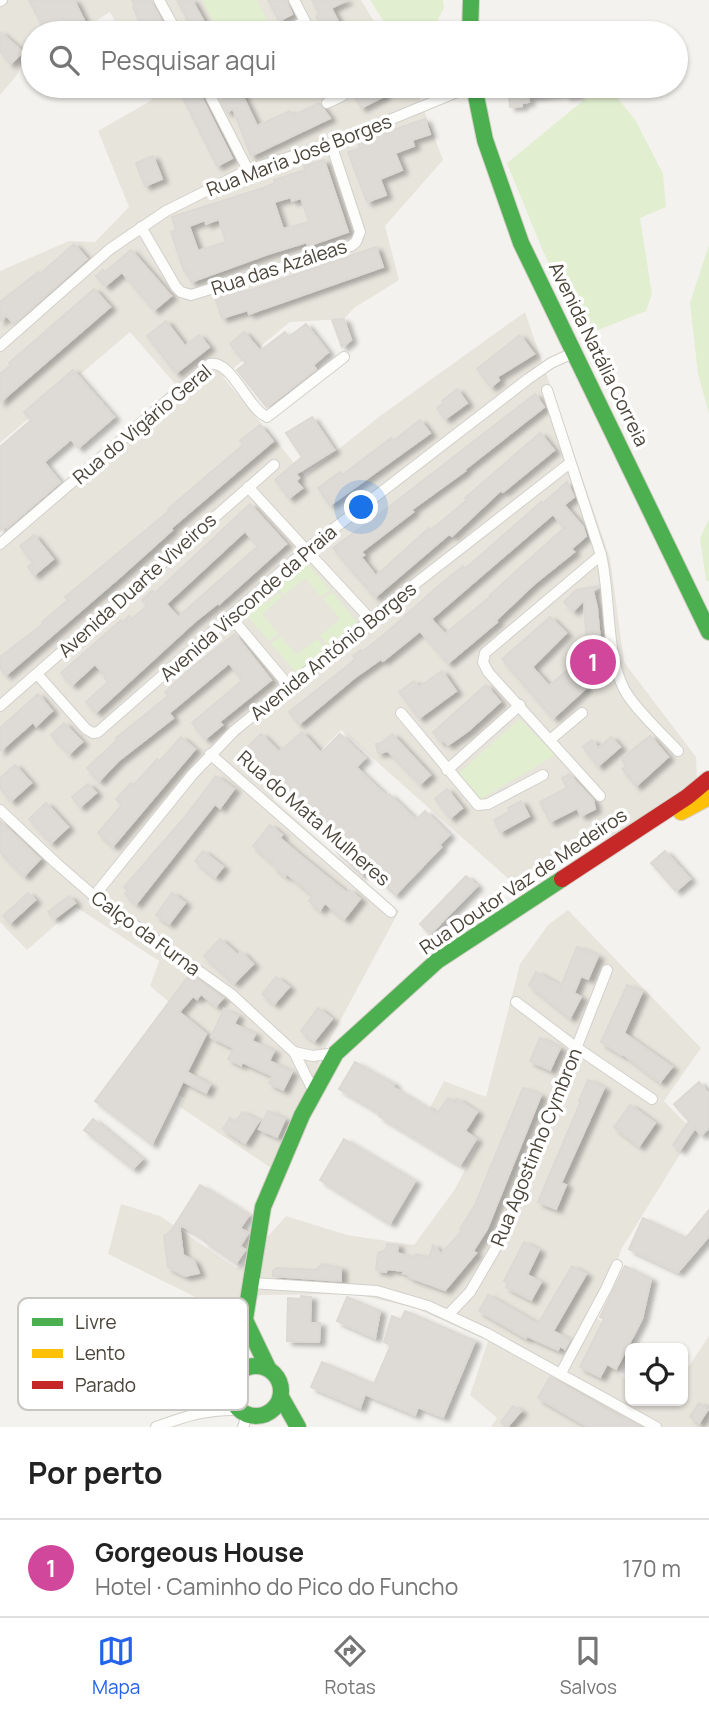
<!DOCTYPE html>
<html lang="pt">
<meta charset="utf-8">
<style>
body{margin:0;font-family:Manrope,sans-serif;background:#f2f2f2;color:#222}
.controls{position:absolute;right:21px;bottom:21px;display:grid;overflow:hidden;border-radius:10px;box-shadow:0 2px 5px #0004}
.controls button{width:63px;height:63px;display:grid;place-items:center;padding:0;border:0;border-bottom:2px solid #e0e0e0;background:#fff;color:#222;font:35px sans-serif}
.you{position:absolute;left:362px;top:508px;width:24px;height:24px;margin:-18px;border:5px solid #fff;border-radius:50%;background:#1a73e8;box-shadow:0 0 0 10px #1a73e833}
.badge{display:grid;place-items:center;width:46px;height:46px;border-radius:50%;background:#2563eb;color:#fff;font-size:23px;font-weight:700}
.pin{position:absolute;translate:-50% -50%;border:4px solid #fff;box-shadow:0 2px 7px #0006}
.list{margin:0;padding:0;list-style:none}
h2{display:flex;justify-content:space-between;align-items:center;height:91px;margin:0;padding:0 28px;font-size:30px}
h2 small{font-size:23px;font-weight:400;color:#767676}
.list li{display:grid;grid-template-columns:46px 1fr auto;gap:21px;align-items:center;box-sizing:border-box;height:98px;padding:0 28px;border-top:2px solid #e0e0e0}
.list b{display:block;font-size:26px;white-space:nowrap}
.list p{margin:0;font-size:23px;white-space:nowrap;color:#767676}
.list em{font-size:23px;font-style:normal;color:#767676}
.icon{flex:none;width:38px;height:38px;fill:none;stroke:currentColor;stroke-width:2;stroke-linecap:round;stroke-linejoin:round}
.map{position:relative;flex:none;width:709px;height:1427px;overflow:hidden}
.search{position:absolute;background:#fff;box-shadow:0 2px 5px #0004;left:21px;right:21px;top:21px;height:77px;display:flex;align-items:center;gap:18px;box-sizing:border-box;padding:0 24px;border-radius:38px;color:#767676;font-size:26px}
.sheet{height:189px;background:#fff}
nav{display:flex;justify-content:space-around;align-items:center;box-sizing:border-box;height:98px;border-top:2px solid #e0e0e0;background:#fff;font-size:19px;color:#767676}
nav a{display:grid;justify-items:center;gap:4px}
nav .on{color:#2563eb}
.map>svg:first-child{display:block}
.residential{fill:#e7e4dc}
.green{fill:#e1eecf}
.building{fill:#dedbd6;stroke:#dcd9d4;stroke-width:2;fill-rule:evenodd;filter:url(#shadow)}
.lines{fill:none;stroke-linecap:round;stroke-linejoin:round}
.street-casing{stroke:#d2d0cb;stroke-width:12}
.fast-casing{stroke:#d3cfc5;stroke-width:18}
.slow-casing{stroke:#d3cfc5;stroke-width:18}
.jam-casing{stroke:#d3cfc5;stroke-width:18}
.street{stroke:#fdfdfc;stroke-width:10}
.fast{stroke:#4caf50;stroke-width:16}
.slow{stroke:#ffc107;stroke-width:16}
.jam{stroke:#c62828;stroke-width:16}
.labels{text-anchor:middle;stroke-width:7;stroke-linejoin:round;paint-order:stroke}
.street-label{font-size:19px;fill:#4b4439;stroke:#fff}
.key{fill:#fff;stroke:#c9c7c4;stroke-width:2}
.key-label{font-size:19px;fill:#4b4439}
</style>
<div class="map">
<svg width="709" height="1427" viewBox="0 0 709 1427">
<defs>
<filter id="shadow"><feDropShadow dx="5.5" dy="3.5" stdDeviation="2" flood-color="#0004"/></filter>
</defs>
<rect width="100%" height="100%" fill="#f4f2ee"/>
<g class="residential">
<polygon points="0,0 361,0 381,33 121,33 110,12 77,33 33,33 33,54 27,55 17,75 0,95"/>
<polygon points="146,86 412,86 420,99 443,160 385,226 399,280 354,308 344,319 290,322 223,377 305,476 380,416 525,312 610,558 624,662 696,757 697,779 621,831 512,882 341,730 273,799 399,911 325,1049 274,1170 180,1107 184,1098 177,1094 207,1034 150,986 159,961 76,907 27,950 0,922 0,539 176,385 130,332 0,443 0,271 69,241 95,242 129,207 98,131 152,100"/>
<polygon points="568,910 701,1048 664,1101 694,1132 622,1248 596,1318 635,1339 618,1373 630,1382 630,1401 664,1403 683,1401 683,1375 709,1336 709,1427 491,1427 497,1418 470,1395 488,1341 415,1308 355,1294 260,1295 236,1317 108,1254 121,1204 160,1216 236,1268 242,1266 286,1216 347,1235 414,1245 455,1189 480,1140 430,1108 444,1081 486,1097 520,964 548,925"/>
</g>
<g class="green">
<polygon points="202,0 257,0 267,21 241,33 219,33"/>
<polygon points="370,0 443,0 444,8 431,33 391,33"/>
<polygon points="601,86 608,86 636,121 663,174 666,207 640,218 652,294 646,311 583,336 543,251 507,163"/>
<polygon points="709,245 709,414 698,374 690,303"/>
<polygon points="709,519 709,581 706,581 700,538"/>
<polygon points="306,562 330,590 321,597 305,578 284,595 277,587"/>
<polygon points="332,592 357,622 328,646 320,636 340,619 323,599"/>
<polygon points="278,593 282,597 262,614 278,633 269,641 246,614 262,600 266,603"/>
<polygon points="280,636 297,655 317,639 326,648 297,673 271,644"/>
<polygon points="520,719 555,755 481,799 459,773"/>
</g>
<g class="building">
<polygon points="29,0 74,0 84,20 59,33 46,33"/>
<polygon points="132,0 151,0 168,33 145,33 133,7 135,6"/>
<polygon points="177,0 192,0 210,33 189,33 184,23 188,21"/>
<polygon points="268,0 286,0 292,14 279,21"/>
<polygon points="312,0 347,0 331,8 344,33 330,33 324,21 319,23 316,16 319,14"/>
<polygon points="0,32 23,52 10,64 0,51"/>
<polygon points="177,86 196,86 232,158 217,166"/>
<polygon points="221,86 238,86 257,126 290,111 292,116 319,103 330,118 251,156 233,109 227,112 221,101 227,98"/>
<polygon points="349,86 379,86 384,96 361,108"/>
<polygon points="508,86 578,86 578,95 565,96 565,93 528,97 529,102 522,103 522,106 510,107"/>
<polygon points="425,119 430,134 412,140 414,146 395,153 402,170 380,179 386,195 367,202 348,152 360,148 358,142"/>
<polygon points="153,156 162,179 145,186 136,163"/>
<path d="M324,160L348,232L308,246L307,242L268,254L191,282L187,271H184L171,232L176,230L172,217L263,188L275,183L274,180L305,170L304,166ZM291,197L292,201L301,198L309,222L283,229L274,202ZM219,219L226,242L198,251L189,226L205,220L206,224Z"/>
<polygon points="74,244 87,259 14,324 6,315 0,321 0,302 33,276 38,272 40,274"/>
<polygon points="376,247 383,267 249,314 248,310 222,318 215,297 241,290 242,293"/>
<polygon points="131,250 171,296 154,310 122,272 105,286 96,276 103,270 105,272"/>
<polygon points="94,289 110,307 0,402 0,374 11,365 9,363"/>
<polygon points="344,319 351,340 342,347 332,320"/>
<polygon points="166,321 185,346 199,335 209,347 176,373 147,336"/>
<polygon points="306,324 328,352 313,365 316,369 267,407 237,370 246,363 230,344 244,332 260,351 285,332 289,337"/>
<polygon points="520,335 534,354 497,377 499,380 491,387 477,369"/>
<polygon points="73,370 114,417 78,448 71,439 44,462 60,482 7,528 6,526 0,531 0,447 31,420 24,412"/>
<polygon points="457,389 467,403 445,419 437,408 444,403 442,401"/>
<polygon points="535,394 544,407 464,470 465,471 411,510 413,512 361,552 364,555 361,557 376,576 429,528 431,530 467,500 465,498 540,433 554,450 503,492 501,490 452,536 449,534 375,597 333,548 381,513"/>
<polygon points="312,417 334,450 296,474 299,478 296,481 302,488 289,498 275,480 302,457 286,433"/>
<polygon points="420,420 430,433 330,505 318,488 340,472 342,475 391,438 393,441"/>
<polygon points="260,425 273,441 171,528 172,530 122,575 6,675 0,668 0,657 43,624 42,622 68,600 65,597 169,511 168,509 243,445 240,441"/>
<path d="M567,482L574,497L564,505L583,527L586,536L571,549L574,552L534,584L496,620L497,622L448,663L420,631L383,661L381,659L354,678L299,724L289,712L346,667L355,659L353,656L361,650L362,652L386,633L436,588L463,566L465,569L541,502L542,504ZM553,514L564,528L490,595L491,596L445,634L431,619Z"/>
<path d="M250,504L286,544L219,604L218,603L193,623L96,712L86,702L108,682L105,678L107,677L95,664L72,685L61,673L121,620L123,622L129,616L132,619L147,606L142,600L152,591L155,593ZM245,531L258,546L178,617L166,604Z"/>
<polygon points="34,535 53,559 34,575 28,567 33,563 20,546"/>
<polygon points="598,586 593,591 597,608 603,673 583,675 581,648 587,648 584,600 573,611 564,602 576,590"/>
<polygon points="550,617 566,633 532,667 549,686 569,669 586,688 553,718 502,659"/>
<polygon points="235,634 271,680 219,722 222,725 205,739 192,723 243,680 229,663 169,713 173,718 118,761 99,781 87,768 117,740 116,738 168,696 165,692 189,670"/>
<polygon points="442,671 456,691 419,718 399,692 414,681 419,687"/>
<polygon points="486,685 500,702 468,731 448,745 443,740 441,742 433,732"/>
<polygon points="38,694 52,711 36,726 33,722 0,751 0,728"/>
<polygon points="64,723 82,742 69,754 51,735"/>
<polygon points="302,732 321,753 340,734 365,758 356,767 386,796 389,794 416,820 425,811 449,835 439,845 441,847 395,895 367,868 361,875 335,850 341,842 279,784 276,787 240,754 261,734 279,752"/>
<polygon points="392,734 430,775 420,784 388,751 378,753 376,744 381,743"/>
<polygon points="650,736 668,757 636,786 622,769 627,766 621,759"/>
<polygon points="181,737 195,749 113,846 98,833 122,805 116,799 131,783 134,785 157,759 160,761"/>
<polygon points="611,737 620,747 598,766 583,747 592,740 598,748"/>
<polygon points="15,765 31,783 11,801 0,788 0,778"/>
<polygon points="569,774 593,800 595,809 581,816 577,808 550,822 540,802 567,788 562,778"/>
<polygon points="216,776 234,789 220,808 215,804 136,904 125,894 128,891 124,887 184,818"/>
<polygon points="88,784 96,793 80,807 72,797"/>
<polygon points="447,789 462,808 450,818 435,799"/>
<polygon points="521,801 529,816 500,832 494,820 510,811 508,808"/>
<polygon points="46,803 68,827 51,843 29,819"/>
<polygon points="0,821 40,859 24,876 0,852"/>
<polygon points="270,825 282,835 280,838 301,856 347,893 349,890 360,899 344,919 325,903 320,910 309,901 313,895 287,874 285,876 273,866 274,864 253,846"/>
<polygon points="203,851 223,867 215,877 195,861"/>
<polygon points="665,851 690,879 676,891 651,863"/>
<polygon points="466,876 477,886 430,934 420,924"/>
<polygon points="28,893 35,900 10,923 3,916"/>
<polygon points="172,893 185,903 169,924 156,915"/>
<polygon points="69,896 75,903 54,919 48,912"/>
<polygon points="220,939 238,955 241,952 253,964 234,983 204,956"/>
<polygon points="577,947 598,956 588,979 581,976 574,993 581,997 570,1018 529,985 536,972 561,986"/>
<polygon points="190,974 223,998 216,1006 201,994 197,999 193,996 179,1012 206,1034 187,1072 210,1085 206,1093 183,1081 152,1144 95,1101"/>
<polygon points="276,977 289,987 274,1004 262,994"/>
<polygon points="627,985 642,992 624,1033 672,1067 660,1082 623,1054 622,1055 601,1042"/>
<polygon points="318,1008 332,1019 314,1041 301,1031"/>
<polygon points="224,1009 238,1016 234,1024 255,1034 252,1041 274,1051 269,1061 292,1072 283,1090 269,1083 273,1076 242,1062 241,1065 228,1059 234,1048 211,1037"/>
<polygon points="540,1038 560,1048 550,1070 530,1061"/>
<polygon points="355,1062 394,1084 393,1087 437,1114 448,1098 455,1103 457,1099 477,1112 465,1131 476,1139 460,1165 379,1116 380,1113 339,1089"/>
<polygon points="588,1080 604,1088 561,1183 566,1185 556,1209 538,1202 581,1101 579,1101"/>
<polygon points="699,1082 709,1094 709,1128 701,1135 695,1128 680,1150 673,1145 689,1121 674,1104"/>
<polygon points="523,1088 541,1095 487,1229 473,1251 476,1253 445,1290 409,1277 410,1275 403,1273 404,1271 387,1269 386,1272 376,1270 378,1253 386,1250 387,1244 398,1245 397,1253 415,1258 416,1254 429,1258 433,1245 441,1254 462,1231 460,1229 475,1205"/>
<polygon points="630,1105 655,1123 639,1146 614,1127"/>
<polygon points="268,1111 285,1119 277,1137 259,1129"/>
<polygon points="242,1112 259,1121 245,1143 223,1129 230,1118 236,1122"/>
<polygon points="93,1119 142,1159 133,1169 84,1130"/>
<polygon points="344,1139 415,1181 390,1223 320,1180"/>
<polygon points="200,1185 249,1215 240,1228 248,1233 240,1246 245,1250 236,1263 204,1241 205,1239 179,1224 183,1255 194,1261 199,1273 185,1276 168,1267 164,1236 171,1231"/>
<polygon points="709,1210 709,1236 678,1272 629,1249 643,1218 686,1238"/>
<polygon points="524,1242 539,1250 527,1275 541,1282 531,1300 506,1287 508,1283 504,1281"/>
<polygon points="322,1264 341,1268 341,1281 273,1276 273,1271 277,1268 316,1270"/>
<polygon points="572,1266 586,1274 553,1331 570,1340 565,1349 560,1346 558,1350 527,1336 526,1338 479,1311 488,1295 538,1324"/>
<polygon points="625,1266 651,1279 642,1319 616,1369 607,1364 600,1377 580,1367 604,1319 600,1317"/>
<polygon points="301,1296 311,1297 310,1323 320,1323 319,1342 287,1341 288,1298 301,1299"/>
<polygon points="347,1297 380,1311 375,1338 337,1321"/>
<polygon points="405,1311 475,1341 443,1417 418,1407 415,1415 365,1394 360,1408 311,1387 322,1362 374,1384 391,1345 384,1342 392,1316 401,1320"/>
<polygon points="550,1377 619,1417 640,1427 588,1427 538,1398"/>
<polygon points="699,1403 708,1409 699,1423 690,1417"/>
<polygon points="513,1406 521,1411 507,1427 501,1422"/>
</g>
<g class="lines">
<defs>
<g id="street">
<polyline points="159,0 177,33"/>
<polyline points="294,0 311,33"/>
<polyline points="0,1 2,0"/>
<polyline points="280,33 305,22"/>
<polyline points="205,86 248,170"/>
<polyline points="327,103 342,96 337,86"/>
<polyline points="141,227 176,287 181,292 191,295 351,246 356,242 360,232 331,144"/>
<polyline points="0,346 110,249 166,211 248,170 331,144 472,86"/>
<path d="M547,390L601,555C611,597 605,651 624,689C634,708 662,734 678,751"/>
<polyline points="248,487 371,620"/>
<path d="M0,544L210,364C232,360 247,408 267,417L344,357"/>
<polyline points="230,616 289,686"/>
<polyline points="37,674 86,729 93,733 98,732 306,550 528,379 551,363 575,352"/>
<polyline points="0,706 274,465"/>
<polyline points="401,713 478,805 488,804 543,775"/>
<polyline points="551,739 582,713"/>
<polyline points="210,754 391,912"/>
<polyline points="447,770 520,705"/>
<polyline points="600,796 488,672 483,662 485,653 601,555"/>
<polyline points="0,810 56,863 94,896 231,994 294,1052 314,1092"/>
<polyline points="94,896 192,775 234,731 397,598 570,463"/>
<polyline points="516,1002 577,1048 652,1099"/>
<polyline points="294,1052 313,1056 336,1053"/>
<polyline points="252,1283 377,1291 428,1306 486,1333 656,1427"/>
<polyline points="448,1315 470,1292 501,1239 607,970"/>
<polyline points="561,1373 606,1289 617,1265"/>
<polyline points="199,1410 231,1386"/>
<path d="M156,1427C186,1416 207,1409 239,1410"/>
<polyline points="243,1427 247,1415"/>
</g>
<g id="fast">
<polyline points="470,33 471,0"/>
<polyline points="474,86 485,140 521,243 709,632"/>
<polyline points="245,1320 268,1368"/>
<circle cx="256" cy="1391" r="25"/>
<polyline points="236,1375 263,1207 302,1115 336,1053 437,961 562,879"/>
<polyline points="281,1397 298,1427"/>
</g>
<polyline id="slow" points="681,812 709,797"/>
<polyline id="jam" points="562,879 687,797 709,779"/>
</defs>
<use href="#street" class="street-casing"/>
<use href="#fast" class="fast-casing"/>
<use href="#slow" class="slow-casing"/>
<use href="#jam" class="jam-casing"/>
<use href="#street" class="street"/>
<use href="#fast" class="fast"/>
<use href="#slow" class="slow"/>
<use href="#jam" class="jam"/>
</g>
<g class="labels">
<g class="street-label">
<text transform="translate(299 155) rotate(-21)" y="7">Rua Maria José Borges</text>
<text transform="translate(279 267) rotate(-18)" y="7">Rua das Azáleas</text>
<text transform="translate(599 354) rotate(64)" y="7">Avenida Natália Correia</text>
<text transform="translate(142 424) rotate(-40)" y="7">Rua do Vigário Geral</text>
<text transform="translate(137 585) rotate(-42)" y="7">Avenida Duarte Viveiros</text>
<text transform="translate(248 603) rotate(-41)" y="7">Avenida Visconde da Praia</text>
<text transform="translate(333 651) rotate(-39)" y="7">Avenida António Borges</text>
<text transform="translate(314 818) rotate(41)" y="7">Rua do Mata Mulheres</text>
<text transform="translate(523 881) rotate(-34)" y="7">Rua Doutor Vaz de Medeiros</text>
<text transform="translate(146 933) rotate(36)" y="7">Calço da Furna</text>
<text transform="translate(536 1147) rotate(-68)" y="7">Rua Agostinho Cymbron</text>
</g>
</g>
<rect x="18" y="1298" width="230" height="112" rx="10" class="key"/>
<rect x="32" y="1318" width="31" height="8" fill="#4caf50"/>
<rect x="32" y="1349" width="31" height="9" fill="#ffc107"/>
<rect x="32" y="1381" width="31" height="8" fill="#c62828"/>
<g class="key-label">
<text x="75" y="1329">Livre</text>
<text x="75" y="1360">Lento</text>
<text x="75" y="1392">Parado</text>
</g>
</svg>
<div class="controls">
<button><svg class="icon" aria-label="locate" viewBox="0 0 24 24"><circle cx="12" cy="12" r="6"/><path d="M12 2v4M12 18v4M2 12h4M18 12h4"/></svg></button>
</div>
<div class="you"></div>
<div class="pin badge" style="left:593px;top:662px;background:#d1479c">1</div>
<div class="search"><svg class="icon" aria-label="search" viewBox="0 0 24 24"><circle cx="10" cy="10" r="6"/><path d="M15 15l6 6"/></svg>Pesquisar aqui</div>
</div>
<section class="sheet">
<h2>Por perto<small></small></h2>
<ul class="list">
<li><span class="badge" style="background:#d1479c">1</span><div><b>Gorgeous House</b><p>Hotel · Caminho do Pico do Funcho</p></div><em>170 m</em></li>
</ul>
</section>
<nav>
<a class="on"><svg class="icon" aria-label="map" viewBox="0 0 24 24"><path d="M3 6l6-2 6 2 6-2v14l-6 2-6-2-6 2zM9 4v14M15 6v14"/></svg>Mapa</a>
<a><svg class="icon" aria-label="directions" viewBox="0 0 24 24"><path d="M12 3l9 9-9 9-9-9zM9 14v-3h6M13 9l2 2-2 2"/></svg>Rotas</a>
<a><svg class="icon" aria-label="saved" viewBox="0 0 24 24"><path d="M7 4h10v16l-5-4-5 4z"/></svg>Salvos</a>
</nav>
